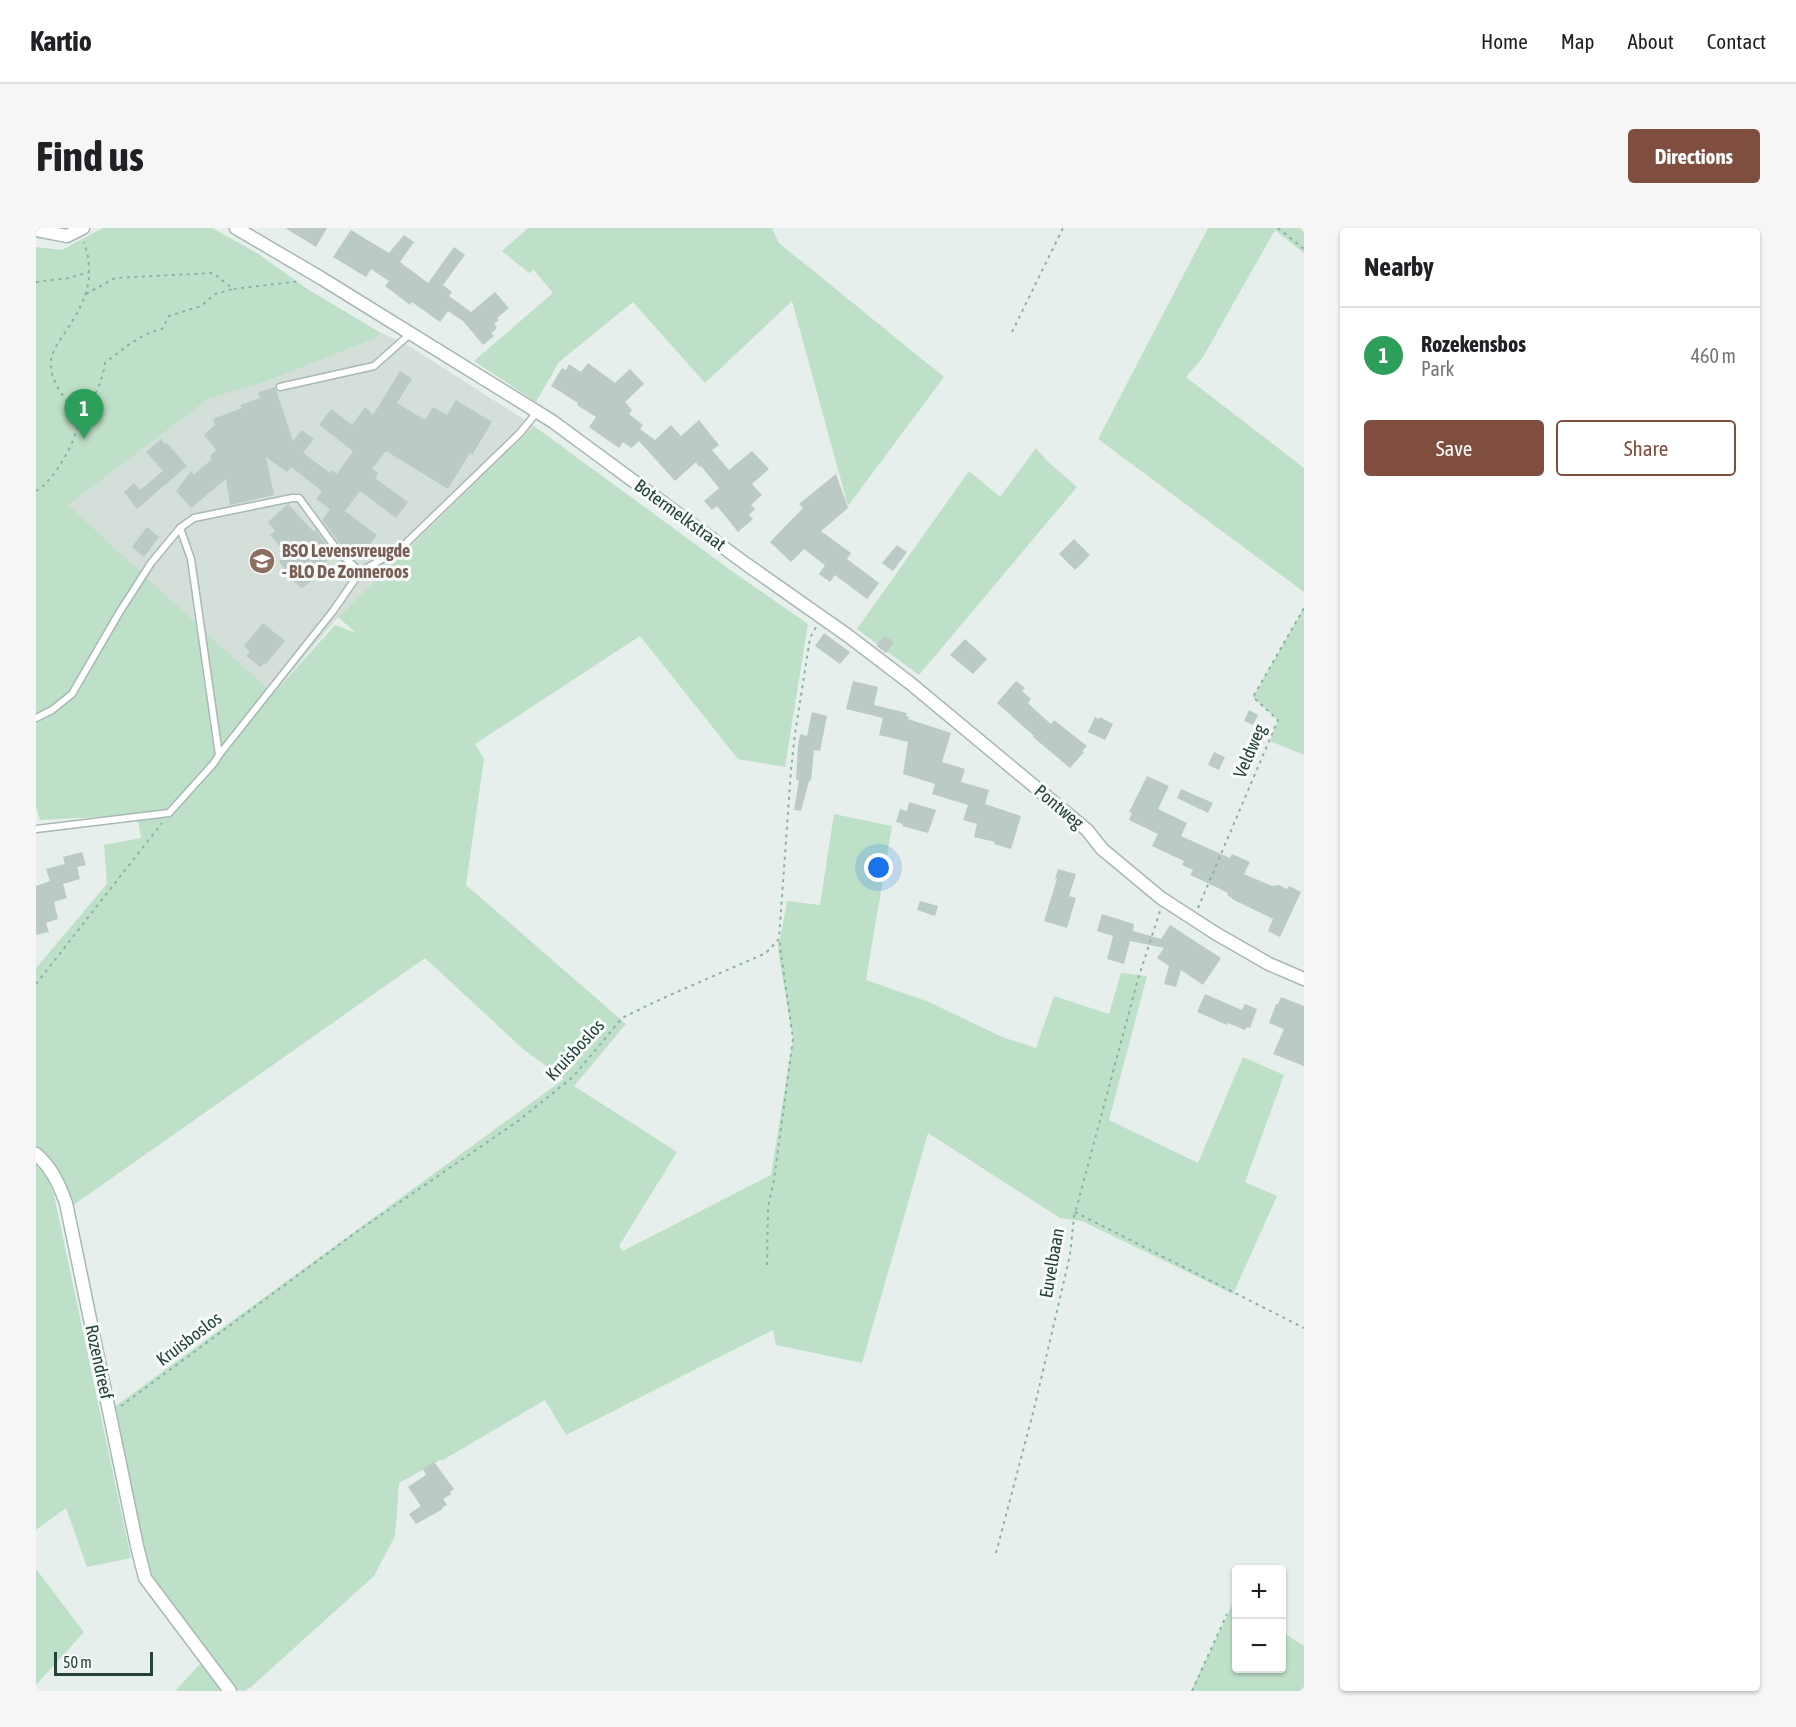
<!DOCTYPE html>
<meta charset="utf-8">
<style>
body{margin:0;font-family:"Asap Condensed",sans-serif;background:#f6f6f6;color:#202124}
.controls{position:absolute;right:18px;bottom:18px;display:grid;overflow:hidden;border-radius:6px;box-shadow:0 2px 4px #0004}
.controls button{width:54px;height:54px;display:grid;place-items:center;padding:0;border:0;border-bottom:2px solid #e0e0e0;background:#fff;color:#202124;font:30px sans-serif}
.scale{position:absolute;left:18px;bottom:15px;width:99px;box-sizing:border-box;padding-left:6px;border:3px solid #24423a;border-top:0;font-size:16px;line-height:21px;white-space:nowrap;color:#24423a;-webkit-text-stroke:4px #f7fbf9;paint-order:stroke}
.you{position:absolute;left:843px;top:640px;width:21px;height:21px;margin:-15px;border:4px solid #fff;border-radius:50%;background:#1a73e8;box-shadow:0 0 0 9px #1a73e833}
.badge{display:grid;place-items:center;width:39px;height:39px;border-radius:50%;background:#7f4e3f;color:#fff;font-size:20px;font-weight:700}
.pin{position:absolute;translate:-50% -50px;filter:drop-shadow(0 2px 3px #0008)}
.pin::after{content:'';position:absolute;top:32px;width:21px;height:18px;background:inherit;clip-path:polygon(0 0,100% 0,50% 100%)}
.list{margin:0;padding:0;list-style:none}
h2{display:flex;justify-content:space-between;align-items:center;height:78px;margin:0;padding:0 24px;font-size:26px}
h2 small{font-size:20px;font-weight:400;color:#757577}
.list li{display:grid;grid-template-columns:39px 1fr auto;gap:18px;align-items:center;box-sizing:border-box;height:96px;padding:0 24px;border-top:2px solid #e0e0e0}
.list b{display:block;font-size:22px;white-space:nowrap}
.list p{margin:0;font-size:20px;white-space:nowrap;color:#757577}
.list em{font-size:20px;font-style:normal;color:#757577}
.actions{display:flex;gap:12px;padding:18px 24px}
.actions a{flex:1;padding:14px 0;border:2px solid #7f4e3f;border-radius:6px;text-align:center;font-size:21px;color:#7f4e3f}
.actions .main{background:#7f4e3f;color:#fff}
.map{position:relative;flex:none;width:1268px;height:1463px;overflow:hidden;border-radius:6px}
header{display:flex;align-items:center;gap:36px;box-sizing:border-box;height:84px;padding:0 30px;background:#fff;border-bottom:2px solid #e0e0e0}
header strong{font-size:28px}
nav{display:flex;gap:33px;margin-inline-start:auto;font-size:21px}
.intro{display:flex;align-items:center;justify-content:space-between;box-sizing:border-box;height:144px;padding:0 36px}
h1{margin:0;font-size:42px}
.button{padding:15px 27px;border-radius:6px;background:#7f4e3f;color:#fff;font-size:21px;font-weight:700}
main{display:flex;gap:36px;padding:0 36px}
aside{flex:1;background:#fff;border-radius:6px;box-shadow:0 2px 4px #0004}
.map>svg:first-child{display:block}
.built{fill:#d4dfda}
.green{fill:#bfe0c8}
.building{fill:#bbcac4}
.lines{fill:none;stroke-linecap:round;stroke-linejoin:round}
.service-casing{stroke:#a8b8b2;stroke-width:9}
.minor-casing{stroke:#a8b8b2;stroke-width:15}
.path{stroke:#86b3a5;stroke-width:2;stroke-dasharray:3 4.5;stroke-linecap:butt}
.service{stroke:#fff;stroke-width:6}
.minor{stroke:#fff;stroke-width:12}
.labels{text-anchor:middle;stroke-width:6;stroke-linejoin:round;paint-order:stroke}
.street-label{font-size:18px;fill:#24423a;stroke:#f7fbf9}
.education-label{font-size:18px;font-weight:bold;fill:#785e54;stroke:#f7fbf9;text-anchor:start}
</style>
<header>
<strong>Kartio</strong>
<nav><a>Home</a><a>Map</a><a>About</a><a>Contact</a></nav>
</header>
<div class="intro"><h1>Find us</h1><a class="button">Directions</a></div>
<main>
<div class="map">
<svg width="1268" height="1463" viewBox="0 0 1268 1463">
<rect width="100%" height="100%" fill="#e6efeb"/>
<polygon class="built" points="345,105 370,116 498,198 302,389 237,466 31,277 174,170"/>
<g class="green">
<polygon points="67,0 176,0 221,25 273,62 345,105 339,110 231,153 174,170 32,277 237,466 299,397 320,405 302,389 498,198 700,346 772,396 749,539 702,531 604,408 439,516 448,531 430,657 590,796 538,858 641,924 583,1018 587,1023 735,947 757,811 742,722 751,673 784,677 798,586 856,598 830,752 893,774 966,809 1000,820 1018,768 1073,786 1085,745 1111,748 1073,892 1162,935 1207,829 1248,847 1209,954 1241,968 1197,1066 1046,993 1024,990 892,905 826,1135 740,1117 737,1102 530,1207 509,1172 407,1232 404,1232 363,1255 359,1308 338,1348 215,1459 208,1463 197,1461 114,1344 78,1179 528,851 487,821 389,730 36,978 13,931 0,920 0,740 71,656 68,617 105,610 101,587 4,592 0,579 0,19 26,22"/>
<polygon points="492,0 736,0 743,15 908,149 812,278 756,73 669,155 597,74 523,134 500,174 438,133 517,65 498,42 493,45 466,23"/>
<polygon points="1172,0 1268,0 1268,25 1239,2 1167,129 1150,149 1268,240 1268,364 1062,211"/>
<polygon points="1000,220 1012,234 1041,259 883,447 852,424 850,425 841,418 841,416 821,401 933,243 964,269"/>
<polygon points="1268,380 1268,527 1234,513 1242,492 1217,469"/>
<polygon points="0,936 11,950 18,967 95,1330 51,1339 30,1280 0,1302"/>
<polygon points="0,1341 48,1404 0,1457"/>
<polygon points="1197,1375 1200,1377 1200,1440 1246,1440 1246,1404 1268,1418 1268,1463 1155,1463"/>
<polygon points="165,1435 186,1463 139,1463"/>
</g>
<g class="building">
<polygon points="249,0 291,0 280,19"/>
<polygon points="315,2 353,25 368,7 378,14 364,34 392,55 418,19 429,27 407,57 416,64 413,68 435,84 459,64 473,80 461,90 463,92 458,96 461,100 455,105 458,108 447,117 427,93 412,83 404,94 376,74 374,77 349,58 353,53 335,41 330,49 297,29"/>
<polygon points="552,135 579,155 594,141 608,156 589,174 596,182 593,186 607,197 604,201 619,212 635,197 645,208 663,192 683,217 676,222 693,242 716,223 733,241 716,256 726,267 715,277 719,281 713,287 717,291 702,304 681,278 676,282 668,273 683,260 665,238 663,239 660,234 639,253 603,213 595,220 587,214 583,220 553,199 560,189 541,177 542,175 515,158 526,140 530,142 533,136 545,144"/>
<polygon points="364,143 376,151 361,175 389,192 397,179 411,187 420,172 456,194 436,227 434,225 412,261 350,223 336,241 342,245 339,250 372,274 360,290 324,263 309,283 341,307 329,323 320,316 315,323 309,318 307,320 286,292 294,281 280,271 286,263 255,239 251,244 230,229 238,267 194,277 190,251 155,280 140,263 155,243 158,247 160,245 176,231 174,228 180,222 168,207 179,197 177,191 206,180 204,177 224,170 222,164 239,159 257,213 266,202 278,211 267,225 294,245 296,242 301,246 317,223 283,197 295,181 316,197 329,179 337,187"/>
<polygon points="125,211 129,216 131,215 151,238 101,281 88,264 98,255 104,262 127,243 110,224"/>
<polygon points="800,246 812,280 785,303 815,325 811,331 843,355 831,371 799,347 794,354 783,346 789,337 768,321 755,334 734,314 767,280 763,276"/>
<polygon points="252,276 278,304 279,301 298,327 286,337 290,343 266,360 256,352 243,333 249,329 243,323 246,321 234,307 239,303 232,294"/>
<polygon points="111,299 123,309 108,329 96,319"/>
<polygon points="1038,311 1054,327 1039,342 1023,326"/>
<polygon points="861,317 871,324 857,343 846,335"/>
<polygon points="227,395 249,413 230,436 228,435 224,439 210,428 214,423 208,418"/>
<polygon points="788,405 814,424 804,436 779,418"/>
<polygon points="849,408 858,414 850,425 841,418"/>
<polygon points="929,411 951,431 937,446 914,427"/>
<polygon points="817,453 842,459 838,477 871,485 870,488 873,489 872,491 915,505 906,534 929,541 925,554 953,562 949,576 985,588 975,621 958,616 959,614 938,609 941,596 927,592 932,577 896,566 899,556 867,546 872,514 843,507 847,490 810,481"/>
<polygon points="980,453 989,460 986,463 995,471 992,475 998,481 1015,496 1018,492 1051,518 1046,523 1048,524 1034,540 997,509 998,508 961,475"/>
<polygon points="1213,482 1222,487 1217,497 1208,493"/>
<polygon points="776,484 791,488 784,523 778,522 775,553 773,553 765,583 758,582 763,552 760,552 762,518 764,506 771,508"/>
<polygon points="1059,489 1063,491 1064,489 1077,496 1069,512 1052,504"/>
<polygon points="1178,524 1189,529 1183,542 1172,537"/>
<polygon points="1111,548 1133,558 1122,581 1151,595 1145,608 1194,630 1196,626 1214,634 1208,646 1236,658 1243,657 1251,661 1253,658 1265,664 1244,709 1232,703 1237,691 1196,671 1196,670 1191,667 1192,665 1182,660 1154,647 1157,642 1146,637 1148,633 1116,618 1122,606 1093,592 1096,585 1093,584"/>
<polygon points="1145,561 1177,575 1172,585 1141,570"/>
<polygon points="873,574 900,582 892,605 866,598 867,596 860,594 864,581 871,583"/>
<polygon points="46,624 50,637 41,639 44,651 27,656 31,670 18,674 22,691 10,695 13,704 0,707 0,658 14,653 10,641 29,636 27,629"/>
<polygon points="1022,641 1040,646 1033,668 1040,670 1031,700 1008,693 1021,651 1019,651"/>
<polygon points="884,673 902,678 899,688 881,682"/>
<polygon points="1066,686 1098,696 1097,703 1125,711 1134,697 1185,730 1167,757 1145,742 1140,759 1128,756 1133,738 1121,730 1128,720 1094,713 1088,736 1071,731 1077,708 1061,703"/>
<polygon points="1169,766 1206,782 1209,776 1221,781 1214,800 1211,799 1209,802 1192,795 1191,797 1161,784"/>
<polygon points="1245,769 1268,778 1268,838 1237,826 1248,801 1233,795 1240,776 1242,776"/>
<polygon points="398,1234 418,1261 414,1264 415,1266 407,1271 411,1277 406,1280 407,1281 380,1296 373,1286 385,1278 372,1259 390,1247 387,1241"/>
</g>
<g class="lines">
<defs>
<g id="service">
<polyline points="244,159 338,138 375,105"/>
<polyline points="144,300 155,331 183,527"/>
<polyline points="0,490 16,482 36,466 83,385 115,335 144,300 158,290 256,270 263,270 302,323 324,344"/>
<polyline points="0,601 133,585 178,535 183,527 297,383 324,344 365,320 484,205 501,184"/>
</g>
<g id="minor">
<polyline points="200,0 285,50 516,193 710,336 811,407 874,455 1051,602 1066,621 1125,670 1179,705 1233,736 1268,751"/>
<polyline points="0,2 31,8 47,0"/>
<path d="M0,926C16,940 23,956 30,975L101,1318L109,1350L194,1463"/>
</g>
</defs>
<use href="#service" class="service-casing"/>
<use href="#minor" class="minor-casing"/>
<g class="path">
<polyline points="1242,0 1268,21"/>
<polyline points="0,54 33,50 53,44"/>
<polyline points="50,66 79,50 177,45 197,61 265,53"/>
<polyline points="976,104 1027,0"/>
<path d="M41,198C53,178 66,158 69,135C87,121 104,106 126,101L133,88L165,78L179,66L197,61"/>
<path d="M0,263C4,260 8,258 11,254C22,243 46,205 40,190C32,171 12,154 15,132C17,121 24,112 30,103C50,73 60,50 48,14"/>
<polyline points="1162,680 1242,492 1217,469 1268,380"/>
<polyline points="0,756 126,595"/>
<polyline points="1039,984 1268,1100"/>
<polyline points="731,1037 732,979 738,952 757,811 743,711"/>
<polyline points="85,1178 319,1005 482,893 537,849 586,790 625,771 730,725 743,711 755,542 759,506 774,410 780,399"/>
<polyline points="960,1325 998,1181 1034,1027 1038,989 1102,751 1124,683"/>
<polyline points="1156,1463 1191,1386"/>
</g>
<use href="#service" class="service"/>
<use href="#minor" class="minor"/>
</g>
<defs>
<symbol id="school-disc" viewBox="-11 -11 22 22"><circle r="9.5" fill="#8d6e63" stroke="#f7fbf9"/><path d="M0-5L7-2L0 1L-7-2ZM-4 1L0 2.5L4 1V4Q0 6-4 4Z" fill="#fff"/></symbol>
</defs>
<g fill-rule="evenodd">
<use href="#school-disc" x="211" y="318" width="30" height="30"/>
</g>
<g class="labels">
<g class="street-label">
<text transform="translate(644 287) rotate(36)" y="6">Botermelkstraat</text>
<text transform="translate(1214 523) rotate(-67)" y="6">Veldweg</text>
<text transform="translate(1023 579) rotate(40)" y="6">Pontweg</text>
<text transform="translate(539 822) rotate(-47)" y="6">Kruisboslos</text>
<text transform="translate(1016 1035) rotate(-80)" y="6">Euvelbaan</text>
<text transform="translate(153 1111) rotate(-37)" y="6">Kruisboslos</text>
<text transform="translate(63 1134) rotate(78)" y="6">Rozendreef</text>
</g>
<g class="education-label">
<text x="246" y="329">BSO Levensvreugde<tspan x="246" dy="21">- BLO De Zonneroos</tspan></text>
</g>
</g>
</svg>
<div class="controls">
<button>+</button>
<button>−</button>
</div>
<div class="scale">50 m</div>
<div class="you"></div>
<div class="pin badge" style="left:48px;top:211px;background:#2e9e5b">1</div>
</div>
<aside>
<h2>Nearby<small></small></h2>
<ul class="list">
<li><span class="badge" style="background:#2e9e5b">1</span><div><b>Rozekensbos</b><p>Park</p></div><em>460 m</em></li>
</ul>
<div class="actions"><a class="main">Save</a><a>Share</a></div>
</aside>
</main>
